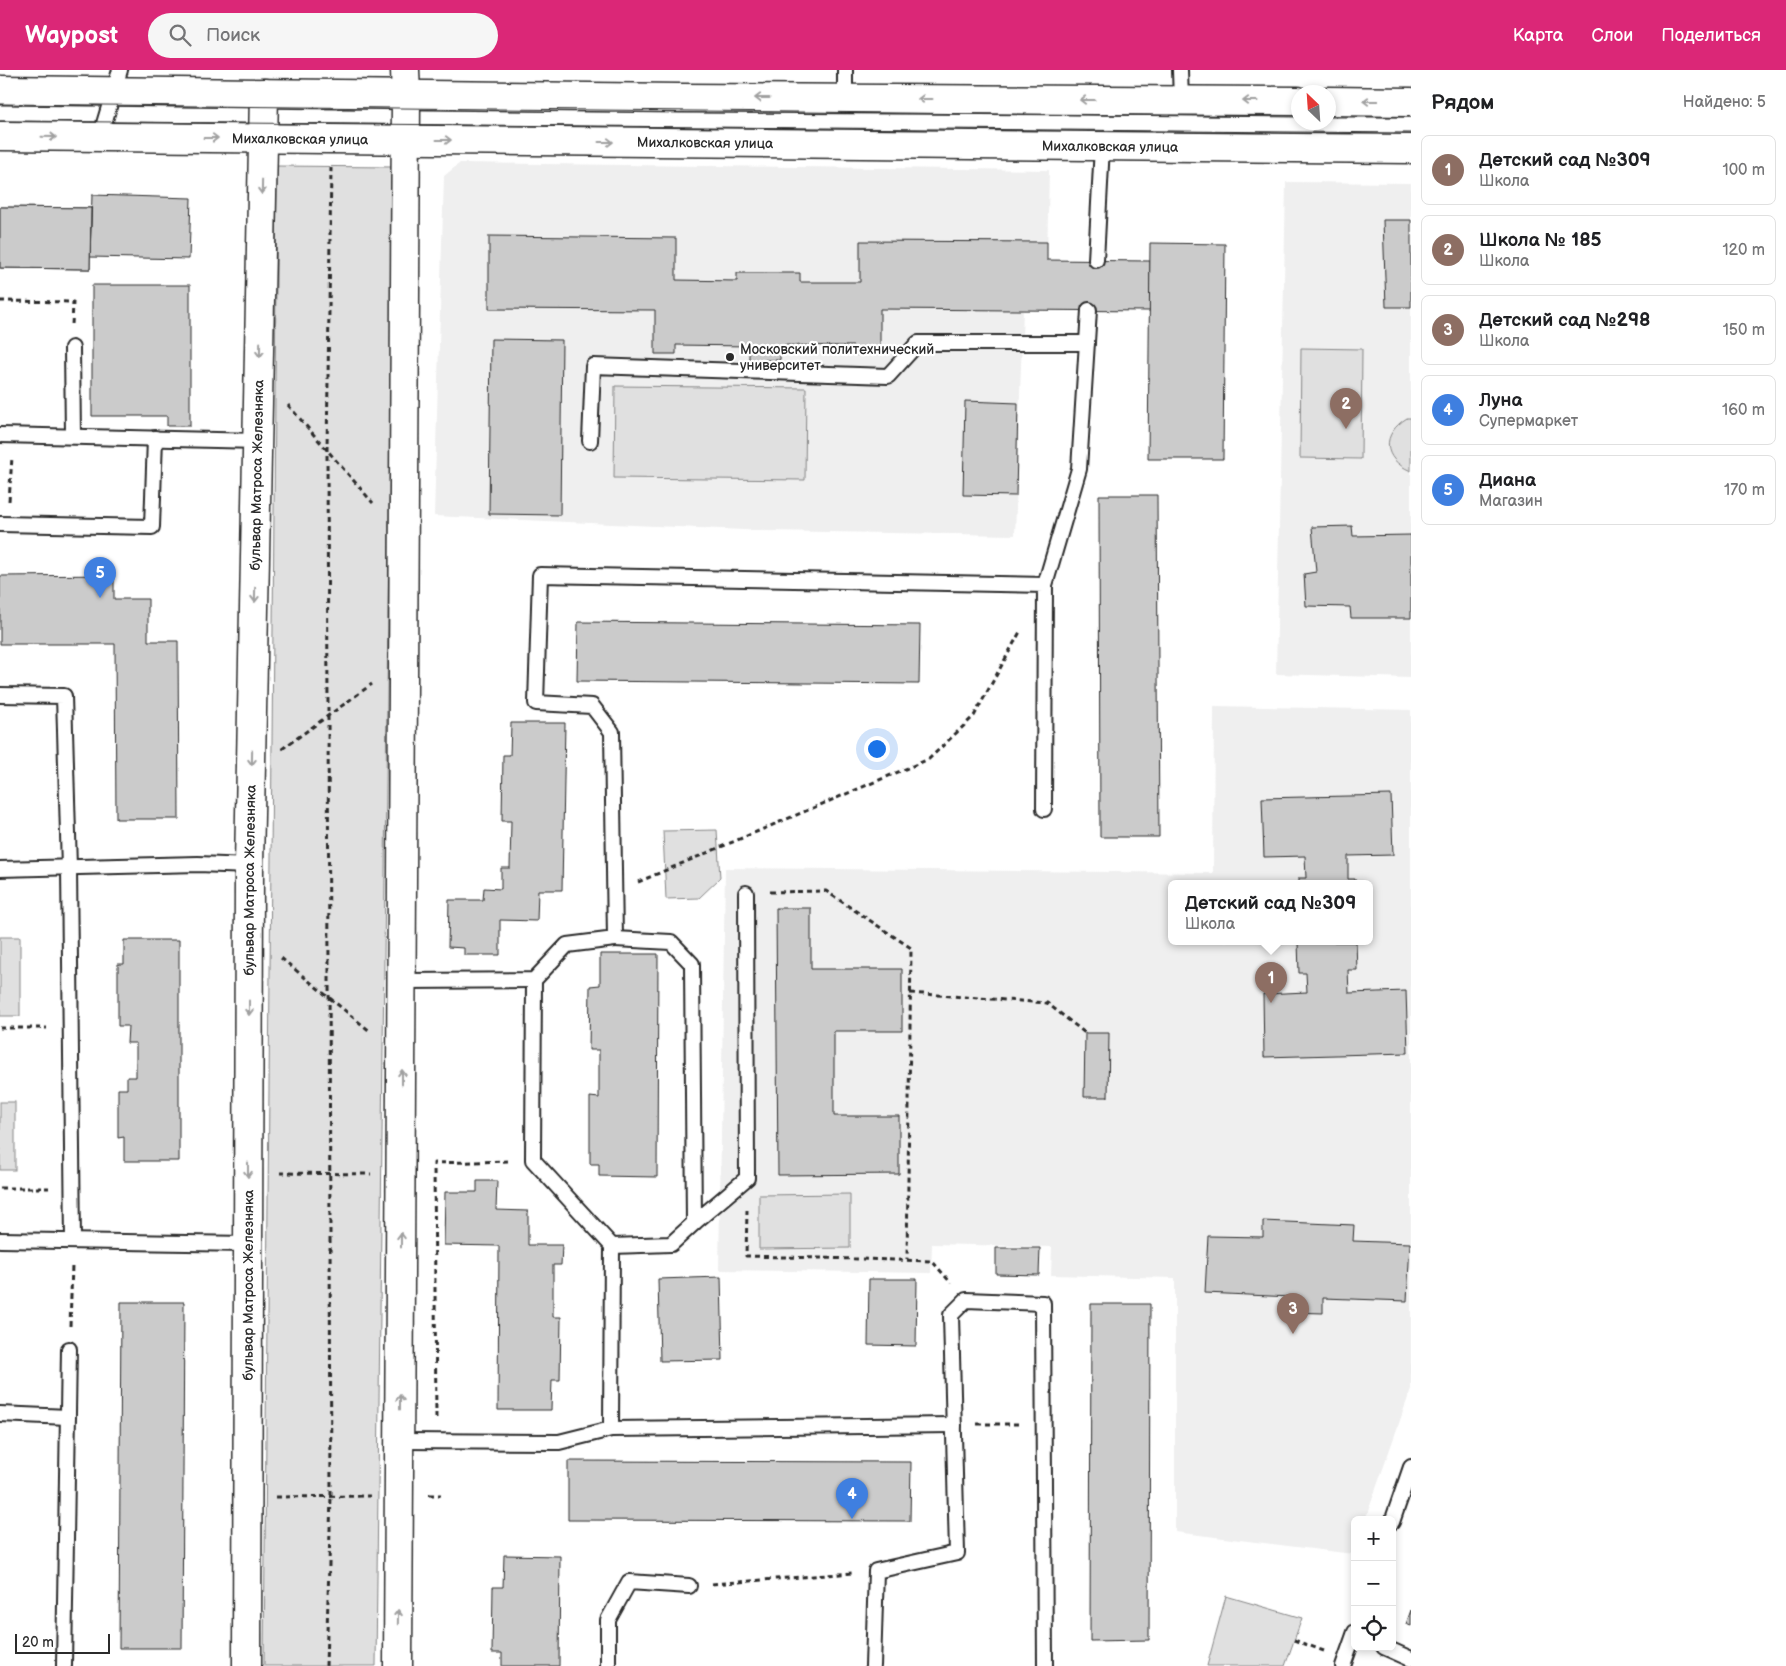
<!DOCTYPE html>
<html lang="ru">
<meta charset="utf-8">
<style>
body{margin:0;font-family:"Balsamiq Sans",sans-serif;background:#f6f6f6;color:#202124}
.controls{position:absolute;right:15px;bottom:15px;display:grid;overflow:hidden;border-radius:8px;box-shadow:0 2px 8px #0003}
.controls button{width:45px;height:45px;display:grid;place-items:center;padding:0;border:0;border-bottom:1px solid #e0e0e0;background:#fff;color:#202124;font:25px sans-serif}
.compass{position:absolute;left:1291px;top:15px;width:45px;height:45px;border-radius:50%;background:#fff;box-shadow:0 2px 8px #0003;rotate:335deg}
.scale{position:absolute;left:15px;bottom:12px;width:95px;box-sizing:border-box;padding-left:5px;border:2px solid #2b2b2b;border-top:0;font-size:14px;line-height:18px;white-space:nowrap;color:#2b2b2b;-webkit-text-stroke:4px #fff;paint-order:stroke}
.you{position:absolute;left:876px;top:678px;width:18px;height:18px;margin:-12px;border:4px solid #fff;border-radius:50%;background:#1a73e8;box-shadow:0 0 0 8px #1a73e833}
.badge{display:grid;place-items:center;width:32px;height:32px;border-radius:50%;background:#db2777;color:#fff;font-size:16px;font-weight:700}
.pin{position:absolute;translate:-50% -41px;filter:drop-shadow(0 1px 2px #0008)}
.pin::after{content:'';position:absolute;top:26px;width:18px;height:15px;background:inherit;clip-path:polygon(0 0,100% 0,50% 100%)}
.popup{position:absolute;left:1168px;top:810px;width:205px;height:65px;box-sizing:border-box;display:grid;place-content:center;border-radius:8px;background:#fff;filter:drop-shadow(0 1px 4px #0005);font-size:16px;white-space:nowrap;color:#757577}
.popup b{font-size:19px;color:#202124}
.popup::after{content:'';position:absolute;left:50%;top:100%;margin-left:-10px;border:10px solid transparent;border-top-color:#fff}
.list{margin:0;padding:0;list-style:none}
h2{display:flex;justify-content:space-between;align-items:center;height:65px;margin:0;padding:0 20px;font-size:21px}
h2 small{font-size:16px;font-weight:400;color:#757577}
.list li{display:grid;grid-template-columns:32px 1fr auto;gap:15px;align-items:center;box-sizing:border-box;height:70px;margin:0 10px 10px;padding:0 10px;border:1px solid #e0e0e0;border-radius:8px}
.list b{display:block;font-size:19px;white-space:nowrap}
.list p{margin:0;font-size:16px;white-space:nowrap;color:#757577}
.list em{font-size:16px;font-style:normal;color:#757577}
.icon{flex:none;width:28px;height:28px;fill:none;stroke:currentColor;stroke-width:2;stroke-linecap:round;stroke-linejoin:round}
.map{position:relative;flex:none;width:1411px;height:1596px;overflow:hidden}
header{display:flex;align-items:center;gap:30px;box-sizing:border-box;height:70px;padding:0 25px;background:#db2777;color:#fff}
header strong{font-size:24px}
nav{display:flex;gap:28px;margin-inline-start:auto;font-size:18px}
.search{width:350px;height:45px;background:#f6f6f6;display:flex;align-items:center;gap:12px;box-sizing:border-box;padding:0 18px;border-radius:28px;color:#757577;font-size:19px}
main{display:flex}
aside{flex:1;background:#fff}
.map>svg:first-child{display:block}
.built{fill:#efefef;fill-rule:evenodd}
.green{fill:#e0e0e0;stroke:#868686}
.building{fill:#cbcbcb;stroke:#2b2b2b}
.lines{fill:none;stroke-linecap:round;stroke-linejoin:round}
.lane-casing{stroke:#2b2b2b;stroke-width:18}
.street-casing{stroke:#2b2b2b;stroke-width:31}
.secondary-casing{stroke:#2b2b2b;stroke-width:31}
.path{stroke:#2b2b2b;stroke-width:3;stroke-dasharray:5 4;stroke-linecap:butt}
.lane{stroke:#fff;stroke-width:14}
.street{stroke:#fff;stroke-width:28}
.secondary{stroke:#fff;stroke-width:28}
.tram{stroke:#2b2b2b;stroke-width:1}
.oneway{stroke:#a0a0a0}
.poi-dot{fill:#2b2b2b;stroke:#fff;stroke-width:2}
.labels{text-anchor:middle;stroke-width:4.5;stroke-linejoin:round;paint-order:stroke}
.street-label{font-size:14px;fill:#2b2b2b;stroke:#fff}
.poi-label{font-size:14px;fill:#2b2b2b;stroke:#fff;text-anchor:start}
</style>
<header>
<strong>Waypost</strong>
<div class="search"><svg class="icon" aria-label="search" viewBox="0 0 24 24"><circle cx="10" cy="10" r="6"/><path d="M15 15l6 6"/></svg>Поиск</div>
<nav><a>Карта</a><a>Слои</a><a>Поделиться</a></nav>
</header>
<main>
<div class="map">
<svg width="1411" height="1596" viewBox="0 0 1411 1596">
<rect width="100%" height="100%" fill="#fff"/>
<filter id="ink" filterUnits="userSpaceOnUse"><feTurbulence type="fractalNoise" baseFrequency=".02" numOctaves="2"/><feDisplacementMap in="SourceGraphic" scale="10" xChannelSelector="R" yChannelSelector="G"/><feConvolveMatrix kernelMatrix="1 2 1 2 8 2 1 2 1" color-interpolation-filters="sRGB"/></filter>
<g filter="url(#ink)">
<g class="built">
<polygon points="460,93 1049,100 1047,190 1150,191 1225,174 1223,389 1148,389 1150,241 1023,240 1015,465 765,461 434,446 444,106"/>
<polygon points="1286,112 1411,113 1411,608 1276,604"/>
<path d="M1214,636L1411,640V1319L1365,1450H1355L1353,1484L1175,1462V1208L1051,1205L1052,1177L932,1174L931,1203L719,1200L725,798L1213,803ZM1172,814H1370V872H1172Z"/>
</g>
<g class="green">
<polygon points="277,96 393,97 376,1596 264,1596"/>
<polygon points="1301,278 1362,279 1361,389 1300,388"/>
<polygon points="615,316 806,318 805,410 614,408"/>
<path d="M1407,348H1411V401C1382,389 1381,364 1407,348Z"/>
<polygon points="717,760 720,808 699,828 666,829 663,761"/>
<rect x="0" y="867" width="20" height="79"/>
<rect x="0" y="1032" width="15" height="68"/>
<polygon points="850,1124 850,1178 759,1179 759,1125"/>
<polygon points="1226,1526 1302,1548 1285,1596 1207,1596"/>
</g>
<g class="building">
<polygon points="92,125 191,128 189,189 90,187"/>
<polygon points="0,137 91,138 90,199 0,198"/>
<polygon points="0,137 91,138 90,199 0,198"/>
<polygon points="1383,150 1411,150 1411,237 1386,237"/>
<polygon points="489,166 676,168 676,210 737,211 737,203 800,203 800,212 860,212 860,171 1047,172 1047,190 1150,191 1150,241 880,239 880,284 853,285 853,276 780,275 780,290 749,290 749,276 676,275 676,284 655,284 655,240 489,239"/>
<polygon points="1150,173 1225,174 1223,389 1148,389"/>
<polygon points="92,215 190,215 190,356 167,356 167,346 92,346"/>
<polygon points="491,269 562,270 560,445 489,444"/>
<polygon points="965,331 1018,333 1016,426 963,425"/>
<polygon points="1099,425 1157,425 1159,767 1100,767"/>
<polygon points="1352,456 1353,466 1411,465 1411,548 1351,548 1350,537 1306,536 1304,504 1316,502 1312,457"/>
<polygon points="114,505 114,529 148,529 148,571 178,571 179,749 116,749 115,574 0,574 0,506"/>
<polygon points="578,552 920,555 919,614 577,611"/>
<polygon points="511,653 565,653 562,820 538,820 537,851 500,850 500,885 464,885 464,878 448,877 449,830 483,830 484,818 501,819 501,798 510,798 511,751 502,751 503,685 510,685"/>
<polygon points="1391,725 1393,785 1348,786 1348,809 1355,809 1355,814 1299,814 1299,808 1306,808 1305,786 1264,787 1262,728"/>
<polygon points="776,838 811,838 811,899 902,899 902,961 834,961 834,1046 899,1046 899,1104 778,1105"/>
<polygon points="124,870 179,870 179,1091 124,1091 124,1067 118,1068 118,1019 127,1019 127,1007 136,1007 136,973 127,973 128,956 118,956 118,894 124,894"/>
<polygon points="1298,872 1356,872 1357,900 1348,900 1349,923 1406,921 1408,983 1264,987 1263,924 1307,922 1306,903 1299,903"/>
<polygon points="600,884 658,884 657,1107 599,1106 599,1094 590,1094 590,1027 599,1028 599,980 589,980 590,916 600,915"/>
<polygon points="1085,963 1109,963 1108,1027 1084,1027"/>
<polygon points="477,1111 497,1111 496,1140 528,1141 528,1175 562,1175 561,1195 553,1195 553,1247 561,1247 560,1310 552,1310 551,1340 498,1340 499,1176 444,1175 445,1122 477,1122"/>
<polygon points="1263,1151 1354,1155 1353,1171 1410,1173 1407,1231 1323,1228 1323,1243 1290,1242 1291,1227 1205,1223 1208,1166 1263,1167"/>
<polygon points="996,1178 1040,1178 1039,1205 996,1204"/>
<polygon points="721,1207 723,1290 660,1291 658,1209"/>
<polygon points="869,1209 917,1209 916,1276 868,1275"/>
<polygon points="121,1232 184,1232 182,1578 119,1578"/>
<polygon points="1091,1234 1150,1234 1149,1570 1090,1571"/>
<polygon points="568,1391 911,1392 910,1451 568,1450"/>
<polygon points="504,1485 560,1486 559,1596 502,1596 502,1583 492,1583 493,1517 503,1517"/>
<polygon points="1411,1540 1411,1556 1406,1554"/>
</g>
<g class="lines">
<defs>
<g id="lane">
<polyline points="845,0 845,28"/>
<polyline points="1180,0 1181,31"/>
<polyline points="100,67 120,0"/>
<polyline points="1096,190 1102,76"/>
<polyline points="72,278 73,366"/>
<polyline points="0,365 259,371"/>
<polyline points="590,371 593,296 888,306 918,273 1087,273"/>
<polyline points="0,454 152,457 155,368"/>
<polyline points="1045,515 1079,399 1089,240"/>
<polyline points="0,625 64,626 69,798 73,1171"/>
<polyline points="0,799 198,794 249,796"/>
<polyline points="534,910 533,1090 612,1176 611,1359"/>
<polyline points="402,911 534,910 567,875 615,869 612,662 592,636 536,633 540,505 1045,515 1044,739"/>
<polyline points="694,1153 747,1108 746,823"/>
<polyline points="0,1170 248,1174"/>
<polyline points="612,1176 671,1174 694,1153 692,894 671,872 615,869"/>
<polyline points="0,1344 68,1347"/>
<polyline points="400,1371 559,1372 611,1359 954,1355"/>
<polyline points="1392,1452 1411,1397"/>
<polyline points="1384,1577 1411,1589"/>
<polyline points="64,1596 69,1279"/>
<polyline points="608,1596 608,1550 629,1512 689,1516"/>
<polyline points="873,1596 876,1501 957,1483 951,1245 966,1230 1043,1233 1045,1596"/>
<polyline points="1343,1596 1355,1562"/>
</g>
<polyline id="street" points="405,0 406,25"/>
<g id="secondary">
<polyline points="0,20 680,28 1298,31"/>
<polyline points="1328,31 1411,32"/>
<path id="s1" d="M0,66L1411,79"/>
<path id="s2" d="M247,1596L249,796L264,23"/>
<polyline points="398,1596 406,25"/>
</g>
</defs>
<use href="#lane" class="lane-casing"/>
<use href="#street" class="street-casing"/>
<use href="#secondary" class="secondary-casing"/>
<g class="path">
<polyline points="0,231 73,232 72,256"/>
<polyline points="288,335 373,433"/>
<polyline points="9,431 12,387"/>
<polyline points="282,679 372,614"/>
<polyline points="638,812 929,689 974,646 1021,560"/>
<polyline points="770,822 826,821 911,878 907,1189"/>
<polyline points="281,888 371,962"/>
<polyline points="910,923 1047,933 1085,963"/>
<polyline points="0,958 47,958"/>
<polyline points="280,1103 371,1104"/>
<polyline points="0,1118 49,1118"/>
<polyline points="747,1140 746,1186 932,1191 951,1213"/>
<polyline points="70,1256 72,1195"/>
<polyline points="436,1348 434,1093 510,1091"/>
<polyline points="977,1354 1021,1354"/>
<polyline points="429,1425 441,1425"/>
<polyline points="276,1427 370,1426"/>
<polyline points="712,1514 852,1503"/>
<polyline points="1294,1570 1324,1581"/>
<polyline points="326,1596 331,1426 327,380 331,98"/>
</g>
<use href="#lane" class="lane"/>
<use href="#street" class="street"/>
<use href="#secondary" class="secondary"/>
<g class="tram">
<polyline points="0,34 1298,47"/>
<polyline points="1328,47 1411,47"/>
<polyline points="0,51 1411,63"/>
</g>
</g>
<defs><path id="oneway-shaft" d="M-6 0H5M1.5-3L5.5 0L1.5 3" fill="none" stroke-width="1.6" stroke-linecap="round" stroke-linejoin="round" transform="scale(1.25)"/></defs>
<g class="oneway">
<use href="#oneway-shaft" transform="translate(762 28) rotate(-180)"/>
<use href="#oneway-shaft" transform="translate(925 29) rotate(-180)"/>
<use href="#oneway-shaft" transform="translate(1087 30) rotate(-180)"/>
<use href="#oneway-shaft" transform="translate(1250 31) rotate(-180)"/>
<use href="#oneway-shaft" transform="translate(1370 31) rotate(-180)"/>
<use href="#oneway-shaft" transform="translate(49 67) rotate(1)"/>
<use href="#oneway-shaft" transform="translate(211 68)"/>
<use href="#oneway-shaft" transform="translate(444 70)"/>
<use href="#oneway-shaft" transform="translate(606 72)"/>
<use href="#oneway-shaft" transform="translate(262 117) rotate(91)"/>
<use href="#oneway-shaft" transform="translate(260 280) rotate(91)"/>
<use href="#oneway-shaft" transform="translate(255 525) rotate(91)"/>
<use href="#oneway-shaft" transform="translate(252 688) rotate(91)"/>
<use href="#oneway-shaft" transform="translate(249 938) rotate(90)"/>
<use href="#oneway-shaft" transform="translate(402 1007) rotate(-90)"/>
<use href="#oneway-shaft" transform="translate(248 1100) rotate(90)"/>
<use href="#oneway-shaft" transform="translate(401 1170) rotate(-90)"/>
<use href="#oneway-shaft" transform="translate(400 1332) rotate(-90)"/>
<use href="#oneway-shaft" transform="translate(398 1547) rotate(-89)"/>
</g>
</g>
<circle class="poi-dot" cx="730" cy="287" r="5"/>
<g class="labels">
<g class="street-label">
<text dy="5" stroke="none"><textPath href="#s1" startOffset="300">Михалковская улица</textPath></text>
<text dy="5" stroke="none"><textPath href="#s1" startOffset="705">Михалковская улица</textPath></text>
<text dy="5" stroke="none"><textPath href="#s1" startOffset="1110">Михалковская улица</textPath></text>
<text dy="5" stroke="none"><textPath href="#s2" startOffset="1191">бульвар Матроса Железняка</textPath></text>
<text dy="5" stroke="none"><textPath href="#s2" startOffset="786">бульвар Матроса Железняка</textPath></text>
<text dy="5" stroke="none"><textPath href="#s2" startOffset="381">бульвар Матроса Железняка</textPath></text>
</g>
<g class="poi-label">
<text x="740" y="284">Московский политехнический<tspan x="740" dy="16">университет</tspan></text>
</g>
</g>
</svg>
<div class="controls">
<button>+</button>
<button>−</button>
<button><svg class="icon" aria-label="locate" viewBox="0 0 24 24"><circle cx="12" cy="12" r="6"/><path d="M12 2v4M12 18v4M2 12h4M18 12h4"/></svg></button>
</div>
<svg class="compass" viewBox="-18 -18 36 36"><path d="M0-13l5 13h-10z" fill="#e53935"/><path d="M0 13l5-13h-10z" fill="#757577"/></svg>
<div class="scale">20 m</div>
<div class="you"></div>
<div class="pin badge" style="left:1271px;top:933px;background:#8d6e63">1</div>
<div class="popup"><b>Детский сад №309</b>Школа</div>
<div class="pin badge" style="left:1346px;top:359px;background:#8d6e63">2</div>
<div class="pin badge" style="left:1293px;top:1264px;background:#8d6e63">3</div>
<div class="pin badge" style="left:852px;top:1449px;background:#3f7fe0">4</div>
<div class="pin badge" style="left:100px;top:528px;background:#3f7fe0">5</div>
</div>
<aside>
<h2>Рядом<small>Найдено: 5</small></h2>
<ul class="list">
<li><span class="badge" style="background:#8d6e63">1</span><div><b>Детский сад №309</b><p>Школа</p></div><em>100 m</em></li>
<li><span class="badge" style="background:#8d6e63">2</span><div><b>Школа № 185</b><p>Школа</p></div><em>120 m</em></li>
<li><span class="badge" style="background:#8d6e63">3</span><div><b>Детский сад №298</b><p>Школа</p></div><em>150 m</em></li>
<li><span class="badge" style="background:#3f7fe0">4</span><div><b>Луна</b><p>Супермаркет</p></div><em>160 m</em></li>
<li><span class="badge" style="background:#3f7fe0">5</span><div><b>Диана</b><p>Магазин</p></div><em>170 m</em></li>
</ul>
</aside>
</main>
